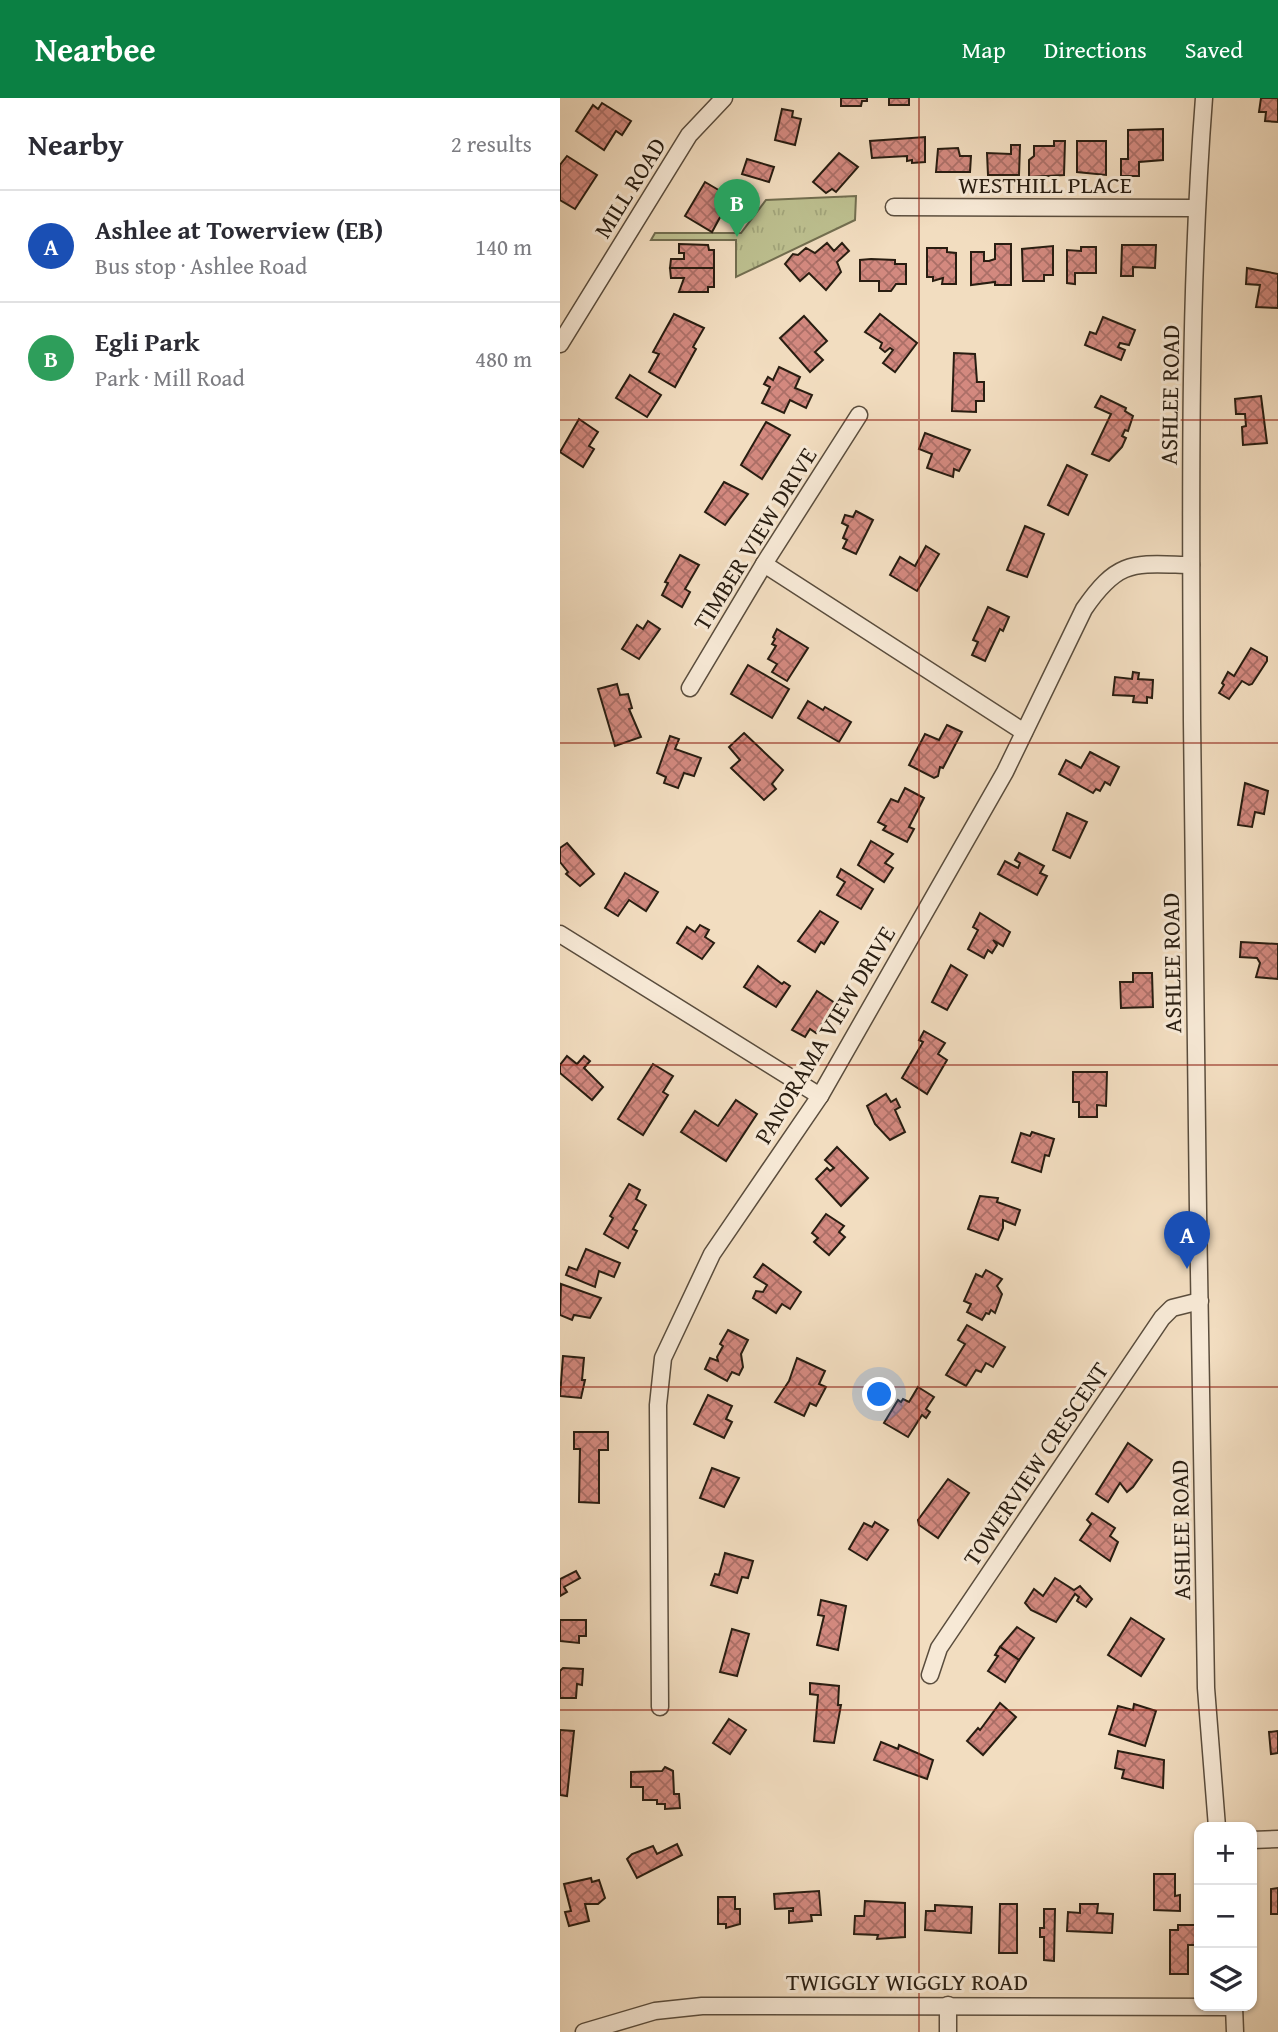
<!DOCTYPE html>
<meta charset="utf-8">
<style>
body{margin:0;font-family:"Gentium Book Plus",serif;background:#f7f7f7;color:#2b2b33}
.controls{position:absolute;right:21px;bottom:21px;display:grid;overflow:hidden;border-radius:14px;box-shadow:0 2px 5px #0004}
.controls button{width:63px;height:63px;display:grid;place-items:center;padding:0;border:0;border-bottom:2px solid #e1e1e2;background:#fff;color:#2b2b33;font:35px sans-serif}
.you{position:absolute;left:320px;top:1297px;width:24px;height:24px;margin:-18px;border:5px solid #fff;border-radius:50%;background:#1a73e8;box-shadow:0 0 0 10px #1a73e833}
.badge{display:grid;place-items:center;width:46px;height:46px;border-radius:50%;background:#0b8043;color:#fff;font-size:23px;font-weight:700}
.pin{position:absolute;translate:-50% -58px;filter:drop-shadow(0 2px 4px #0008)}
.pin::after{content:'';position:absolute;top:37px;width:24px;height:21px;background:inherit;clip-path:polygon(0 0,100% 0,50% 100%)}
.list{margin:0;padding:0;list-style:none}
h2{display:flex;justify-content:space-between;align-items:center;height:91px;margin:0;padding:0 28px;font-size:30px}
h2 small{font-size:23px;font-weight:400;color:#7c7c81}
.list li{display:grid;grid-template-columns:46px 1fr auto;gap:21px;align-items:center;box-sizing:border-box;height:112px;padding:0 28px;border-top:2px solid #e1e1e2}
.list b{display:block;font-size:26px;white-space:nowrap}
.list p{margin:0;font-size:23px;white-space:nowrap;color:#7c7c81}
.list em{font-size:23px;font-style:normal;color:#7c7c81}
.icon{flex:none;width:38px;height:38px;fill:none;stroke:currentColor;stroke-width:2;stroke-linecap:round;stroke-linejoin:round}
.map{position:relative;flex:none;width:718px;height:1934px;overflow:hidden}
header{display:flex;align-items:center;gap:42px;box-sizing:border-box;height:98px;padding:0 35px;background:#0b8043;color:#fff}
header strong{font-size:33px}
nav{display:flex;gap:38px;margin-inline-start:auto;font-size:24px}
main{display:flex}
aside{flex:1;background:#fff}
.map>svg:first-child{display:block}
.park{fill:url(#park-tufts);stroke:#726e50;stroke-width:2}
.building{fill:url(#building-cross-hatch);stroke:#281d11;stroke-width:2}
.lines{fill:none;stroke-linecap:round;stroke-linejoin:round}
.minor-casing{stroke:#5a4d3d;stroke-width:19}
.minor{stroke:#f7e9d6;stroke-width:16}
.grid{fill:none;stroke:#8f2418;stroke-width:2;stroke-opacity:0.55}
.labels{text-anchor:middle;stroke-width:6;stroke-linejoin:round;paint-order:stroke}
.street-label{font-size:24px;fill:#281d11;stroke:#f7e9d6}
</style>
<header>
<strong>Nearbee</strong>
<nav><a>Map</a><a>Directions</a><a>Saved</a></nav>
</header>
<main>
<aside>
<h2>Nearby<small>2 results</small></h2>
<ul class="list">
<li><span class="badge" style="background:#1a4fb4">A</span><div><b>Ashlee at Towerview (EB)</b><p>Bus stop · Ashlee Road</p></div><em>140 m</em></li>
<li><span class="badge" style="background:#2e9e5b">B</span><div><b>Egli Park</b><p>Park · Mill Road</p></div><em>480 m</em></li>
</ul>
</aside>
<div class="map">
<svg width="718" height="1934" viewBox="0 0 718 1934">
<defs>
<pattern id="park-tufts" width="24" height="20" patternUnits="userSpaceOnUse" patternTransform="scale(1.75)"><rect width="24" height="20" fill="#bdc090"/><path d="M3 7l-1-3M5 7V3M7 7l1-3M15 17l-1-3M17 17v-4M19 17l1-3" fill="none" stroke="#a2a57b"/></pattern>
<pattern id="building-cross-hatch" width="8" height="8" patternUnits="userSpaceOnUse" patternTransform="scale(1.75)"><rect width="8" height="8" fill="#d3897f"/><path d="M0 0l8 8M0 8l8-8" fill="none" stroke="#ab6f67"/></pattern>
</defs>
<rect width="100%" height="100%" fill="#f2ddc0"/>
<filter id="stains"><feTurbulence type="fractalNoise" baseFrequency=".00286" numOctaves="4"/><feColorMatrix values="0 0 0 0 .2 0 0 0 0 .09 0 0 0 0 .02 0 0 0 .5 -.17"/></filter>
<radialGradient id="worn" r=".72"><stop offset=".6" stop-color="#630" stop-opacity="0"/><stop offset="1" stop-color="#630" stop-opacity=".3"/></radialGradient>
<polygon class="park" points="296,98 295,122 176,179 176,142 91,142 95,135 181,135 206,102"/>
<g class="building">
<polygon points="281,0 307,0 307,3 302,3 301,8 281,8"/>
<rect x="329" y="0" width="20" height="7"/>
<polygon points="701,0 718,0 718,24 705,23 706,14 699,14"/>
<polygon points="42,5 71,23 62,37 56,33 44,52 16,33 33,7 38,11"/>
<polygon points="222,11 233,13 232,19 241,21 235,47 215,42"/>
<polygon points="603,31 603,62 579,64 579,78 561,78 561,61 568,61 568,32"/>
<polygon points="365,39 365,64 352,65 352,62 347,63 347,58 312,60 310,43"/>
<polygon points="494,43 505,43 504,77 469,79 469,62 474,58 474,48 494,48"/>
<polygon points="517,43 546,43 546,77 517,74"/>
<polygon points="451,47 460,47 459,77 428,77 427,55 451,56"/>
<polygon points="398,50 400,58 411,58 410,74 376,74 378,51"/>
<polygon points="279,55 298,69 276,94 272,91 266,95 253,84"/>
<polygon points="7,58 37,77 15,111 0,102 0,67"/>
<polygon points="187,61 214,69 209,84 182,76"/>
<polygon points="145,84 179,104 172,117 164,112 152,134 125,118"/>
<polygon points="267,145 274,153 282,145 289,153 277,164 281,174 266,192 249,175 240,183 225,166 233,156 238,157 246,150 255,155"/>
<polygon points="119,146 148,147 149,152 154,152 154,170 110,170 111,161 124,161 124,155 119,155"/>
<polygon points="435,146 451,146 451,187 435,187 435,184 411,187 411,154 424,154 424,163 429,163 435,161"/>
<polygon points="562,147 596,147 595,170 573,169 573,178 561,178"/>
<polygon points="493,148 493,177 484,177 484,183 463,183 462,151"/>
<polygon points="521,149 536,149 536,175 515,175 515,186 507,185 507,152 521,153"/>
<polygon points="367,150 387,150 387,154 396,155 396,186 382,186 383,180 373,183 373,179 367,179"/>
<polygon points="311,161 335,162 335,166 346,166 346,186 336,186 331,193 319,193 319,183 300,183 300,162"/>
<polygon points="110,170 154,170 154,189 148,189 148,194 119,194 124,180 111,180"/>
<polygon points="687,170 718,176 718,210 696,209 700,187 686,186"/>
<polygon points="114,216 144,230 133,249 136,251 115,289 89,274 99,256 93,254"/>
<polygon points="320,216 357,245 335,274 323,265 333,252 330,250 325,254 320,250 322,245 305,234"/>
<polygon points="244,218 267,243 255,254 263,262 250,274 220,240"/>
<polygon points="543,219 575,232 569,247 560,245 558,249 565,252 561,262 525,247 530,234 536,236"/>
<polygon points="394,255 415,256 417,284 424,284 424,303 416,303 416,314 392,313"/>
<polygon points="219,269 240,279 235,290 252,297 246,310 230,302 224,315 202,305 210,289 204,286 208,279 213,282"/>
<polygon points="70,277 101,297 87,319 56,300"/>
<polygon points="541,298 566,310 565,313 573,318 568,333 565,332 562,338 566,340 562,349 549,363 532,356 551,316 535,309"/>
<polygon points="701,298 707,345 683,347 682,329 686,328 685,316 676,316 675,301"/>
<polygon points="19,321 38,334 29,348 34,351 23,369 0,354"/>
<polygon points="206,324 230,337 202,381 181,367"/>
<polygon points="365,335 410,352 399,373 394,371 393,379 367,370 372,356 359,351"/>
<polygon points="507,367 527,377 508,417 488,407"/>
<polygon points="164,384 188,396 165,427 145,414"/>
<polygon points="296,413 313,422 296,456 283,450 287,442 283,440 288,428 282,425 285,417 293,419"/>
<polygon points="465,428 484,436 467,479 447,472"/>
<polygon points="366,448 379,456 357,493 330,477 340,459 355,468"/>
<polygon points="120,457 139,467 125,491 130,494 122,509 102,497 108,485 105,484"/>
<polygon points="428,509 449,519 443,533 440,531 425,563 412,557 418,544 413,542"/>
<polygon points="88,523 100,531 79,561 62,551 77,527 83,531"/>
<polygon points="217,531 248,550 227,583 212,574 217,566 208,561 216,548 212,546 215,541 213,539"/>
<polygon points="691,550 707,559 707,563 692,586 689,587 682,583 669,601 659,595 664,587 662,585 668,574 674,578"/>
<polygon points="188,567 229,591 212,620 171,596"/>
<polygon points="573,574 579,575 578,581 593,582 592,600 587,599 587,605 573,604 574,598 553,597 555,579 572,581"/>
<polygon points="57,586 60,597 68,596 72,610 69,611 81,639 55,648 38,591"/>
<polygon points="248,603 263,612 265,609 291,624 279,644 238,620"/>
<polygon points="387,627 402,634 383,670 380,669 378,678 374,680 349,667 365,636 379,642"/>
<polygon points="184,635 223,672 212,686 216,691 204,702 171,670 180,662 169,649"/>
<polygon points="110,638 119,641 115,651 141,660 134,678 124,675 118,690 104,685 106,679 97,675"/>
<polygon points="530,654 559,669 550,687 545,684 540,693 536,691 533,695 499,676 506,662 521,670"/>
<polygon points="685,685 708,693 704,716 695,714 692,729 678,727"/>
<polygon points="345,690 364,700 349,729 354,731 347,744 323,732 326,728 318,724 331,701 338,704"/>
<polygon points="507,715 527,724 510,760 493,752"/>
<polygon points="311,743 333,756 325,765 333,770 324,784 298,767"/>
<polygon points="7,745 34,776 20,788 6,776 8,774 0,764 0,750"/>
<polygon points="459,755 484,768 480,775 487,778 477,797 438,776 445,763 458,770 460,765 455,762"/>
<polygon points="281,771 313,791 301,811 277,797 285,784 277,779"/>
<polygon points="65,775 98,794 86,813 69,802 58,818 45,810"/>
<polygon points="260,813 278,824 264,846 261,844 255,854 238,843"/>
<polygon points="420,815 450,834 443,848 433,842 437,847 432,855 428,852 424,860 408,851 418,832 413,829"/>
<polygon points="140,827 149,832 145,839 154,845 142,861 117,845 127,829 135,834"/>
<polygon points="681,844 718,846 718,881 696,879 700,865 697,860 680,859"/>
<polygon points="391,867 407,877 387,912 372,904"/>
<polygon points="198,868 222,886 224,884 230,888 216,909 184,889"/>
<polygon points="573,875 592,875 593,909 561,910 560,884 573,884"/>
<polygon points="257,893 275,905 256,935 250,931 245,939 232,932"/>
<polygon points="364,933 385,945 378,956 387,962 367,996 342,980 363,944 359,942"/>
<polygon points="7,958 17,966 24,958 30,963 24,970 43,989 32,1002 0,975 0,967"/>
<polygon points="93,966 113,978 103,994 108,997 83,1037 58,1021"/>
<polygon points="513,974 547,974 546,1008 537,1007 537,1019 519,1019 519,1004 513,1004"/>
<polygon points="326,996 331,1004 336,1001 340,1009 335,1012 345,1034 330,1042 315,1026 307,1008"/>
<polygon points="176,1002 197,1016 166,1063 121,1034 135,1013 158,1028"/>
<polygon points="472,1034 494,1041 489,1058 485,1057 481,1074 452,1064 461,1035 470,1038"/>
<polygon points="277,1049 308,1080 281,1108 256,1081 267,1070 270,1073 274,1070 265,1062"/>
<polygon points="69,1086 80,1092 76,1101 86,1107 73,1131 77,1133 68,1150 44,1136 53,1120 50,1118"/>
<polygon points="420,1098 438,1100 437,1104 460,1112 455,1127 443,1122 443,1130 438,1142 408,1131"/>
<polygon points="266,1116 284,1128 279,1134 285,1139 269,1157 254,1144 258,1140 252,1135"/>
<polygon points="26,1151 60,1165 54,1179 39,1173 35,1189 6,1177 9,1169 17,1172"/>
<polygon points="203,1166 241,1194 230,1211 222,1206 216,1215 193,1200 196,1193 203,1194 207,1187 194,1179"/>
<polygon points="426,1172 442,1181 437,1188 442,1196 435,1215 431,1212 429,1216 426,1215 422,1222 407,1214 411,1206 404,1203 416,1176 422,1179"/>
<polygon points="1,1186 41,1200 30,1220 14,1217 12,1222 0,1217"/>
<polygon points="407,1227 445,1249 433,1269 426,1265 421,1274 416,1272 406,1288 386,1277 405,1246 398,1242"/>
<polygon points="168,1232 188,1242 181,1256 183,1269 179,1277 172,1274 167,1283 145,1271 150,1260 158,1263 157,1259 163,1248 160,1246"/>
<polygon points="3,1258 24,1260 22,1282 25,1282 21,1300 0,1298"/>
<polygon points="237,1260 265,1273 259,1286 266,1289 256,1308 250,1305 244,1318 215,1304 229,1283"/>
<polygon points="358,1289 374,1299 366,1311 370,1314 366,1320 362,1317 348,1339 324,1325 338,1302 341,1304 343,1301 349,1304"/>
<polygon points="148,1297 172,1308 166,1321 172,1324 164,1340 134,1326"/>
<polygon points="14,1334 48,1334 48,1352 39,1352 39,1405 19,1404 20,1351 14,1351"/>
<polygon points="568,1345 592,1362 573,1389 567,1394 560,1385 548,1404 536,1396"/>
<polygon points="152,1370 179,1380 164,1409 140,1400"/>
<polygon points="388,1381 409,1395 378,1440 359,1427 358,1422"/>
<polygon points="532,1415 555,1430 550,1438 558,1444 550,1463 520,1442 531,1426 527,1422"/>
<polygon points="315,1424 328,1432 307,1462 289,1451 304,1425 312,1429"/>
<polygon points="165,1455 193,1463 188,1480 182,1479 177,1495 151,1487 155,1476 159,1477"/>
<polygon points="16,1473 20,1480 4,1489 7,1494 0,1498 0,1481"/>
<polygon points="495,1480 514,1492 520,1488 532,1501 526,1509 517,1503 519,1499 515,1496 496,1524 471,1512 465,1505 474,1491 483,1498"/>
<polygon points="261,1502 286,1508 278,1552 257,1547 264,1518 258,1517"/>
<polygon points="571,1520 604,1541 581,1578 548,1557"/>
<polygon points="0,1522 26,1522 26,1538 19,1538 19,1545 0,1543"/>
<polygon points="457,1529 474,1540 459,1562 440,1549"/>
<polygon points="172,1531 189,1536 177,1578 160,1574"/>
<polygon points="440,1549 459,1562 445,1584 428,1573 438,1558 435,1557"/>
<polygon points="3,1570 23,1571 22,1587 17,1586 16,1600 0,1600 0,1573"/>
<polygon points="250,1585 279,1588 278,1607 281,1607 274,1645 254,1643 258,1597 250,1596"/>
<polygon points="440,1605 456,1619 423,1657 407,1643 418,1630 420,1632"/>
<polygon points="574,1606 596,1613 585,1648 549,1636 558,1608 573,1612"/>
<polygon points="169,1621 186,1632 170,1656 153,1645"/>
<polygon points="0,1632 14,1633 7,1698 0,1697"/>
<polygon points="718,1633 718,1655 711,1656 709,1634"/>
<polygon points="321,1644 338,1651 339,1647 373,1662 367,1681 314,1662"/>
<polygon points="558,1653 604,1662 603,1690 562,1680 564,1672 555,1670"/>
<polygon points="105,1669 113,1673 114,1696 119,1696 120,1710 105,1711 105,1706 97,1706 97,1702 83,1702 83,1689 71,1689 71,1674 102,1673"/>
<polygon points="117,1746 122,1757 77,1780 67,1761 72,1756 93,1748 97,1756"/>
<polygon points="594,1776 615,1776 615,1798 620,1797 620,1813 594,1812"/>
<polygon points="31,1780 32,1784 39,1782 45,1800 38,1806 25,1806 29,1823 9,1828 5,1814 11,1813 4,1786"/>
<polygon points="718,1790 718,1816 711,1816 711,1791"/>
<polygon points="259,1793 261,1817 251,1817 252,1823 229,1825 229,1813 233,1813 233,1810 215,1811 214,1796"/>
<polygon points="158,1799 175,1799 175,1811 180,1811 180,1826 166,1830 166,1826 158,1826"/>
<polygon points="305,1803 345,1805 345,1839 317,1841 318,1837 294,1836 295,1818 304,1818"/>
<polygon points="440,1806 457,1806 457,1855 439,1855"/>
<polygon points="520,1806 538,1806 537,1815 553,1816 552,1835 507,1833 508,1814 520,1815"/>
<polygon points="375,1807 412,1809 411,1835 365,1832 366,1813 375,1813"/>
<polygon points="484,1811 495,1811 494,1863 484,1862 484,1839 480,1839 480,1830 484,1830"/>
<polygon points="618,1827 636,1827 635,1847 628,1847 628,1876 610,1876 610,1832 618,1832"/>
</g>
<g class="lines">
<defs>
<g id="minor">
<path d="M644,0C628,207 631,415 632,623C634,945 641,1268 646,1590L657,1729"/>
<polyline points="334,109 636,110"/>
<polyline points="0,246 129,37 164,0"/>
<polyline points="204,466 464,634"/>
<polyline points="130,590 204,466 299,317"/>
<polyline points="0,836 260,998"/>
<polyline points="370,1577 379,1550 602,1220 612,1210 640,1203"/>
<path d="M100,1609L98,1307L103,1260L152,1156L260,998L445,674L524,511C559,460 574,466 631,467"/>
<polyline points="692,1742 718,1741"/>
<polyline points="388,1907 388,1934"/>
<polyline points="674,1908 675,1934"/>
<polyline points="24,1934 95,1913 142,1908 674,1909"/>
</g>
</defs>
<use href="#minor" class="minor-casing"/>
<use href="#minor" class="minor"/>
</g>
<path class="grid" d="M359,0V1934M0,322H718M0,645H718M0,967H718M0,1289H718M0,1612H718"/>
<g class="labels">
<g class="street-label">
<text x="485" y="95">WESTHILL PLACE</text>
<text transform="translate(70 90) rotate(-58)" y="8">MILL ROAD</text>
<text transform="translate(610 297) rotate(-89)" y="8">ASHLEE ROAD</text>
<text transform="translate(195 441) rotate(-58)" y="8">TIMBER VIEW DRIVE</text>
<text transform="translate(612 865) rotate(-91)" y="8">ASHLEE ROAD</text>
<text transform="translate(265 937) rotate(-59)" y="8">PANORAMA VIEW DRIVE</text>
<text transform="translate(476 1366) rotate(-56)" y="8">TOWERVIEW CRESCENT</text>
<text transform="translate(621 1432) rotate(-91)" y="8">ASHLEE ROAD</text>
<text x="347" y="1892">TWIGGLY WIGGLY ROAD</text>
</g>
</g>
<rect width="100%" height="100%" filter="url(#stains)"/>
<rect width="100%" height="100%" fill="url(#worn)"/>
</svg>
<div class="controls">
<button>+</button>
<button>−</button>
<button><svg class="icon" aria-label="layers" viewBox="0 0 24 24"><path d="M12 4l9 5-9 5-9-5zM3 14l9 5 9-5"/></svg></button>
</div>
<div class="you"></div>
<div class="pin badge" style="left:627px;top:1171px;background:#1a4fb4">A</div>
<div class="pin badge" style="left:177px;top:139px;background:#2e9e5b">B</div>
</div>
</main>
